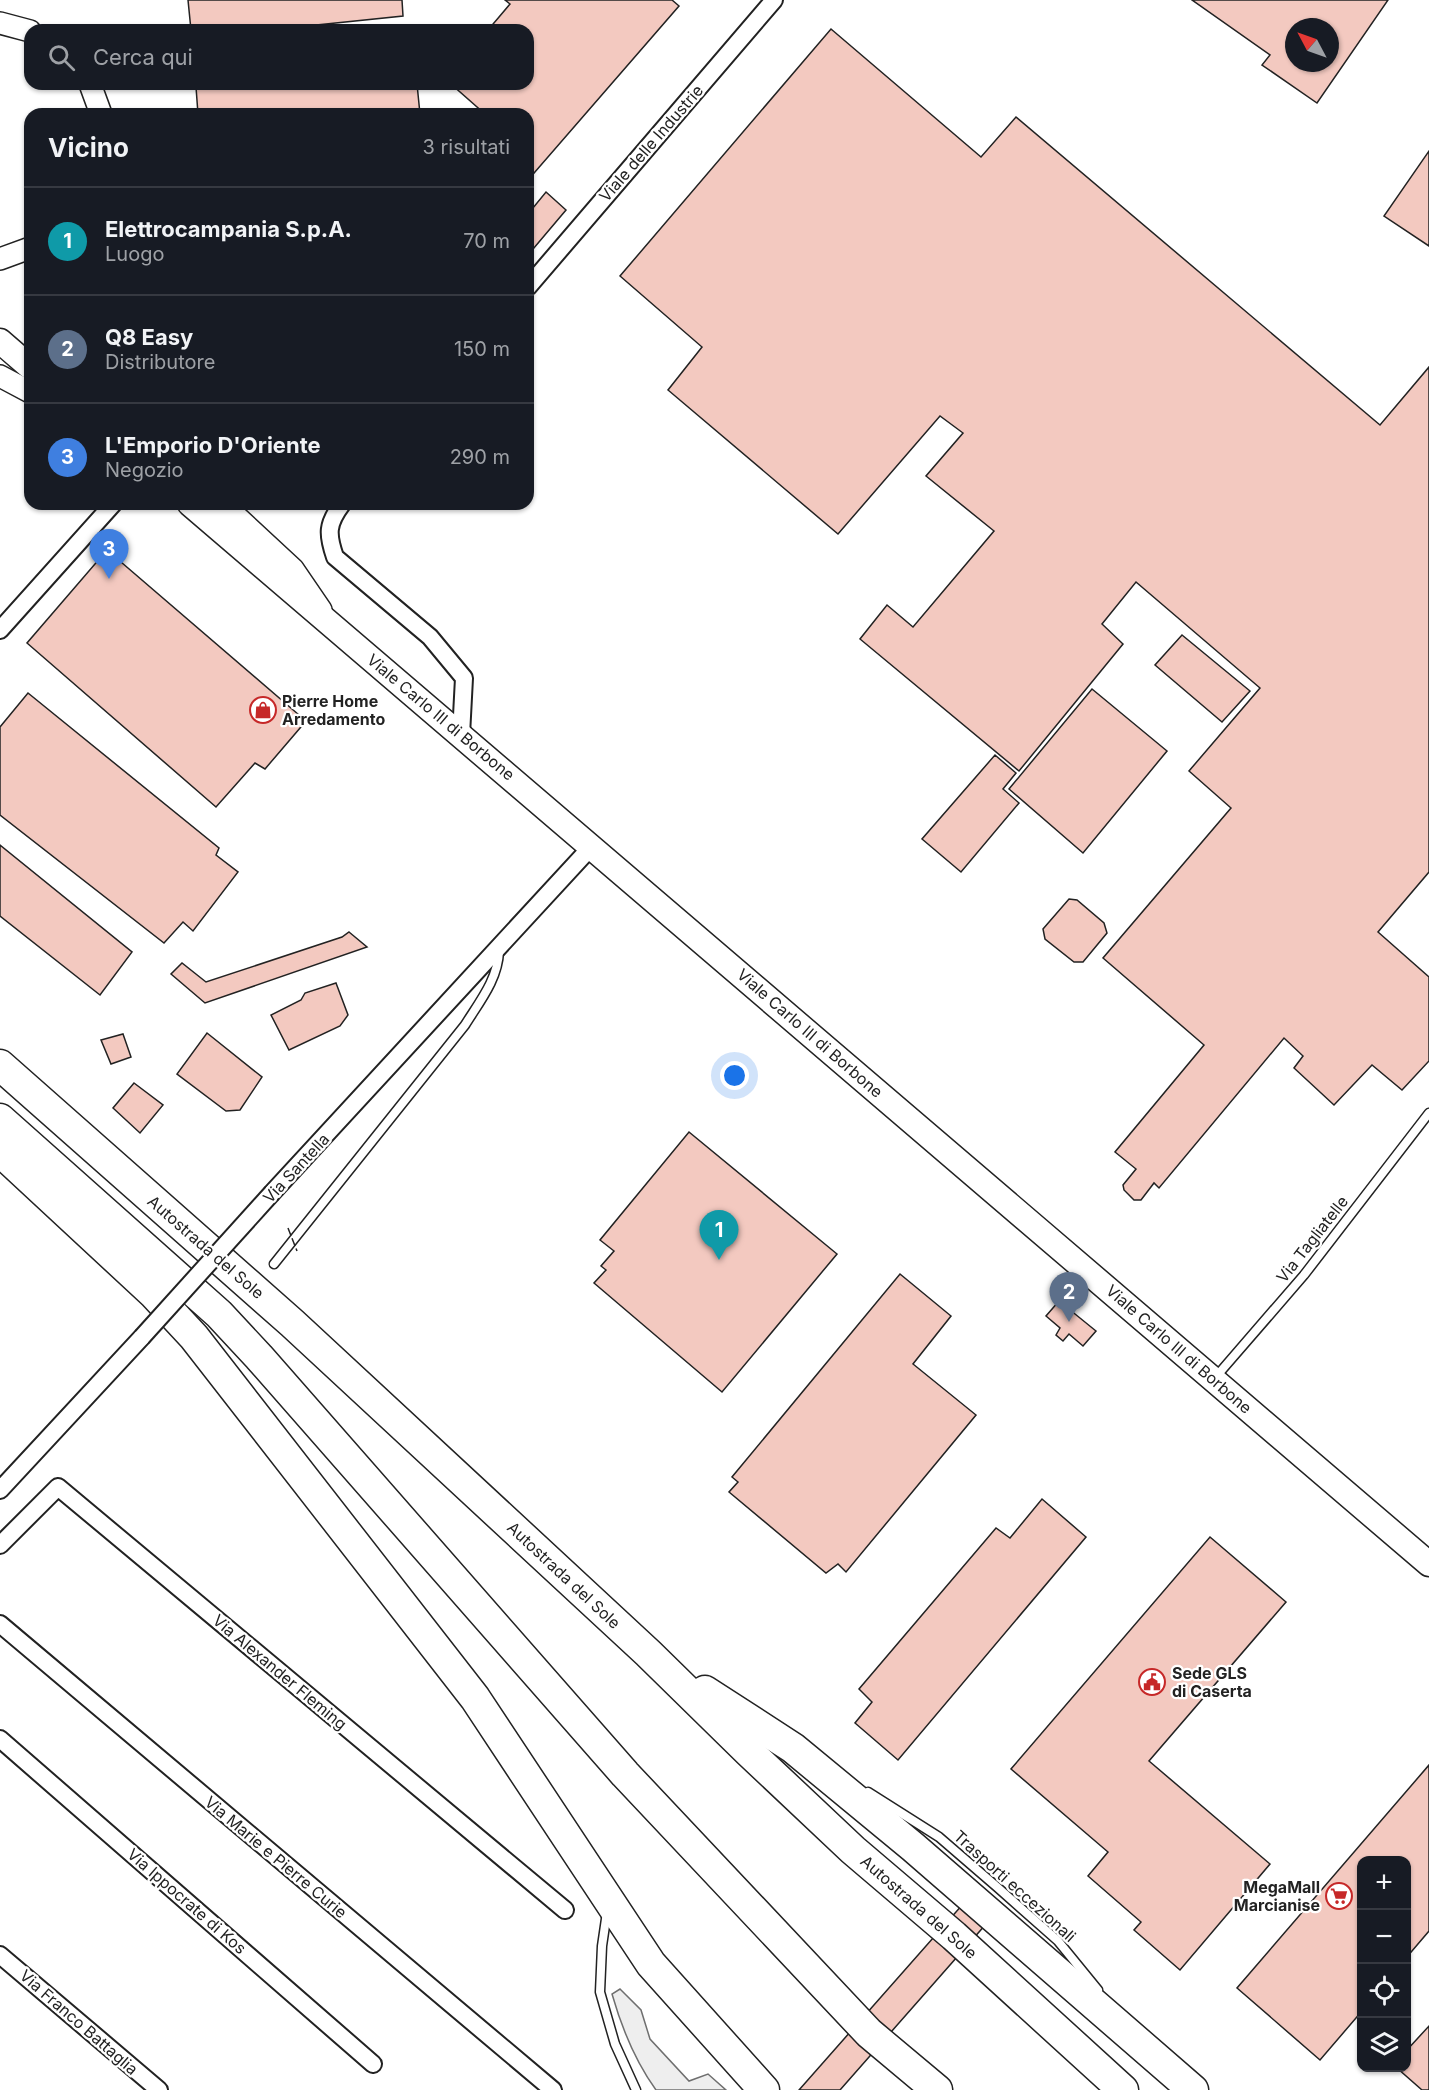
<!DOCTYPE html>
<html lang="it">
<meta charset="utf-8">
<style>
body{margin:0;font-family:Inter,sans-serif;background:#20242c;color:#f1f3f6}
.controls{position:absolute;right:18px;bottom:18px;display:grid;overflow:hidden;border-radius:12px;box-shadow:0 2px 4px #0004}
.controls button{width:54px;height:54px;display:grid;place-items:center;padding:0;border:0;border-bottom:2px solid #363941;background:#171b24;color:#f1f3f6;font:30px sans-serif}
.compass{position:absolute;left:1285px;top:18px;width:54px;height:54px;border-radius:50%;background:#171b24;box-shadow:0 2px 4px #0004;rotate:311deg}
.you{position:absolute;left:735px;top:1076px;width:21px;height:21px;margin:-15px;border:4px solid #fff;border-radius:50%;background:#1a73e8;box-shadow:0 0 0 9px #1a73e833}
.badge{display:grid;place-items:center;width:39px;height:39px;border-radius:50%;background:#b45309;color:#fff;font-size:20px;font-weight:700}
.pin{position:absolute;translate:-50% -50px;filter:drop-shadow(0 2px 3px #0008)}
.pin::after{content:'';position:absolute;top:32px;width:21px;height:18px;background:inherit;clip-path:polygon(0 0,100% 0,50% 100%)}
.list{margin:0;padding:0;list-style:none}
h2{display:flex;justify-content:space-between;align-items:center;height:78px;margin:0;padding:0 24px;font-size:26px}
h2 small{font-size:20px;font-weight:400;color:#9ea1a6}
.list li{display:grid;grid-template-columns:39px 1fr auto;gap:18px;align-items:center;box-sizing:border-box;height:108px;padding:0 24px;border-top:2px solid #363941}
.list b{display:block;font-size:22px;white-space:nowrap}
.list p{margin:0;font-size:20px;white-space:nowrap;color:#9ea1a6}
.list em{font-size:20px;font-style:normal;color:#9ea1a6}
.icon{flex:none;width:33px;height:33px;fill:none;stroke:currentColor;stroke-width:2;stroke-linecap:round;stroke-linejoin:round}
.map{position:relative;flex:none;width:1429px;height:2090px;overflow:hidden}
.search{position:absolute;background:#171b24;box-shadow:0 2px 4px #0004;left:24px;top:24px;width:510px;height:66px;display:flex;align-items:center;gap:15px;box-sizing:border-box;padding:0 21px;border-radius:18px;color:#9ea1a6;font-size:22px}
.panel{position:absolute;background:#171b24;box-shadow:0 2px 4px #0004;left:24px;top:108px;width:510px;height:402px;border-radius:18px}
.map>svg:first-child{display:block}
.green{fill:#eee;stroke:#6f6f6f;stroke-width:1.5}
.building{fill:#f3c9c0;stroke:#222;stroke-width:1.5;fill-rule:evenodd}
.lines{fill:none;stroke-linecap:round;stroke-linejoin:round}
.service-casing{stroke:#222;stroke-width:11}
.minor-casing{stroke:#222;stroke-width:20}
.tertiary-casing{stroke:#222;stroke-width:24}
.secondary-casing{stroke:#222;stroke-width:27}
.motorway-casing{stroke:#222;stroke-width:33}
.service{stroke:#fff;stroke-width:8}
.minor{stroke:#fff;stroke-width:16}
.tertiary{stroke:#fff;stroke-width:21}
.secondary{stroke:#fff;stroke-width:24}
.motorway{stroke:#fff;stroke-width:30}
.minor-bridge-casing{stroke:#222;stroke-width:20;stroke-linecap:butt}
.minor-bridge{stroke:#fff;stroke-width:16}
.fence{stroke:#222;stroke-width:1.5;stroke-dasharray:8 3;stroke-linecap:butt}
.labels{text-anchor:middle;stroke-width:4.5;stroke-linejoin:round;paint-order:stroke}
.street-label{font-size:16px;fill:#222;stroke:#fff}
.poi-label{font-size:16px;font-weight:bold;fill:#222;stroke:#fff;text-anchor:start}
</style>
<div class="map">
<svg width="1429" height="2090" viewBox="0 0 1429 2090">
<rect width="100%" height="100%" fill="#fff"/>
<path class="green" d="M620,1989L641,2010L650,2039L689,2081L708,2074L726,2090H656C635,2061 622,2029 612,1994Z"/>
<g class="building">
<polygon points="188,0 402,0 403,16 268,30 191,30"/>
<polygon points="505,0 672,0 679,6 528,180 528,114 485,114 451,84 528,84 528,30 488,30 510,4"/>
<path d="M1192,0H1388L1317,103L1262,65L1270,55ZM1294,27H1330V63H1294Z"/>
<polygon points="831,29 981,157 1016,117 1380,425 1429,367 1429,872 1378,932 1429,977 1429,1061 1402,1090 1372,1065 1334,1105 1294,1068 1303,1056 1284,1038 1159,1188 1154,1183 1141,1200 1134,1200 1124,1190 1123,1185 1136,1169 1115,1152 1204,1045 1103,958 1231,808 1189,771 1260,688 1136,582 1102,624 1123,644 1019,771 860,639 887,605 913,627 994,531 926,476 963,433 940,416 838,534 668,390 702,347 620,276"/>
<polygon points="248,84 417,84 420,114 198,114 196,87"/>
<polygon points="1429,151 1429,246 1384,216"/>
<polygon points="546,192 566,210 528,255 528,214"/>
<polygon points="107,550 306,721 265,769 255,763 216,807 27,643"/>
<polygon points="1182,635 1250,691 1222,722 1155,665"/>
<polygon points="1092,689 1167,751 1083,853 1009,789"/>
<polygon points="28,693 219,848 216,855 238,872 193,931 183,922 164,943 0,815 0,727"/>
<polygon points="995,755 1016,773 1003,789 1019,803 961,872 922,839"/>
<polygon points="0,845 132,952 100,995 0,916"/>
<polygon points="1069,899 1077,900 1104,923 1107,933 1083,962 1074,962 1045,939 1043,929"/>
<polygon points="349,932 367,947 205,1003 171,974 182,963 206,982 342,937"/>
<polygon points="336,983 348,1015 340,1026 289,1050 271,1015 301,1000 305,993"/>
<polygon points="207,1033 262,1077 240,1110 226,1111 177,1074"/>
<polygon points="123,1034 131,1057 111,1064 101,1040"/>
<polygon points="134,1083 163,1105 140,1133 113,1108"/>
<polygon points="689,1132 837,1254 722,1392 594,1283 606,1270 601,1266 614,1251 600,1240"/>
<polygon points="900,1274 951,1316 913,1364 976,1415 846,1572 838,1564 826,1573 729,1492 738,1482 732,1477"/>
<polygon points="1059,1301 1096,1331 1083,1346 1069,1334 1063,1341 1056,1335 1060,1328 1046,1316"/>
<polygon points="1042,1499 1086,1537 898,1760 855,1723 872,1702 859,1689 996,1528 1010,1538"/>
<polygon points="1210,1537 1286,1602 1149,1761 1270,1864 1180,1970 1134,1930 1141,1922 1088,1876 1108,1852 1011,1769"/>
<polygon points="1429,1765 1429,1931 1406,1958 1406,1860 1362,1860 1362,2011 1320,2060 1237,1988"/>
<polygon points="978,1887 1001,1907 840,2090 799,2090"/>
<polygon points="1429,2026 1429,2090 1422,2090 1397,2068 1406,2068 1406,2051"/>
</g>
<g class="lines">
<defs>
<g id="service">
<path d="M274,1264L465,1025C480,1001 498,979 499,951"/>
<polyline points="1214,1379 1304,1275 1429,1113"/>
<polyline points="868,1792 939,1837 997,1887 1058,1941 1098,1990"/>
<polyline points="607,1912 602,1946 600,1992 615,2044 636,2090"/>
</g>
<g id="minor">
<polyline points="528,287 774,0"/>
<path d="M342,504C327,524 327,534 335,557L430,637L464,678L461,735"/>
<polyline points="0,630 113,504"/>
<polyline points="272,1193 592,846"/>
<polyline points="0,1490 142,1337"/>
<polyline points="0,1545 58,1487 565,1910"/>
<polyline points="0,1624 553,2090"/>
<polyline points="0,1739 373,2064"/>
<polyline points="0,1955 159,2090"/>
</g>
<g id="tertiary">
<polyline points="0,23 30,31"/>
<polyline points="90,84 101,114"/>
<polyline points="0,259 30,248"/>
<polyline points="0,376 30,392"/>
<polyline points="223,504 293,569 321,610"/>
</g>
<g id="secondary">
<polyline points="0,341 30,367"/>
<polyline points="190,504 1429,1564"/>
</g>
<g id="motorway">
<polyline points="0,1065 292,1323 648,1653 749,1752 853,1850 954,1936 1123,2090"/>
<polyline points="0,1119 219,1314 259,1357 625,1774 869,2033 937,2090"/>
<polyline points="0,1151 154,1294 194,1337 475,1698 651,1964 764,2090"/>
<polyline points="705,1691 793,1748 913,1847 1193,2090"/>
</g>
</defs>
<use href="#service" class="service-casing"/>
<use href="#minor" class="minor-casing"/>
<use href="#tertiary" class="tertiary-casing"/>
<use href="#secondary" class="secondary-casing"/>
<use href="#motorway" class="motorway-casing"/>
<use href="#service" class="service"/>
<use href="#minor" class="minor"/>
<use href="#tertiary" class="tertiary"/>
<use href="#secondary" class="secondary"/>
<use href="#motorway" class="motorway"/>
<defs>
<polyline id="minor-bridge" points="142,1337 272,1193"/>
</defs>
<use href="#minor-bridge" class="minor-bridge-casing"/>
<use href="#minor-bridge" class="minor-bridge"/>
<polyline class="fence" points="288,1228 297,1251"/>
</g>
<defs>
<symbol id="shop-ring" viewBox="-11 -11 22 22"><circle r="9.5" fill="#fff" stroke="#c62828" stroke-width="1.5"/><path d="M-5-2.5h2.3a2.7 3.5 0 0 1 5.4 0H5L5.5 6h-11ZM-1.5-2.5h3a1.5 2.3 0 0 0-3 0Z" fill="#c62828"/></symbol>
<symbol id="civic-ring" viewBox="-11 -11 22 22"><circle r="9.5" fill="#fff" stroke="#c62828" stroke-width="1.5"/><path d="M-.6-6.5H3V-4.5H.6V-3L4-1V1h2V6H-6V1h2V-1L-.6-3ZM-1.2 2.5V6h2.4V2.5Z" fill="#c62828"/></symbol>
<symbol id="supermarket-ring" viewBox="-11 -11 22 22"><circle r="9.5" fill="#fff" stroke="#c62828" stroke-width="1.5"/><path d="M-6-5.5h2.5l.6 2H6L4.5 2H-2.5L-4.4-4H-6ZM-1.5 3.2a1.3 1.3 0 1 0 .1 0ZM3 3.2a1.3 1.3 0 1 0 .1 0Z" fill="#c62828"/></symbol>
</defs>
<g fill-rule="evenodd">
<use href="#shop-ring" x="248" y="695" width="30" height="30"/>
<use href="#civic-ring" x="1137" y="1667" width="30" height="30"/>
<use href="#supermarket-ring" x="1324" y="1881" width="30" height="30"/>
</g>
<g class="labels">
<g class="street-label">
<text transform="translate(651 143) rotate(-49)" y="6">Viale delle Industrie</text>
<text transform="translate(441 717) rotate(40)" y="6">Viale Carlo III di Borbone</text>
<text transform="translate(810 1033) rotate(41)" y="6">Viale Carlo III di Borbone</text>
<text transform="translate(296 1168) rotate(-47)" y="6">Via Santella</text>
<text transform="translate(1312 1239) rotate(-52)" y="6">Via Tagliatelle</text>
<text transform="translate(206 1247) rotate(41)" y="6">Autostrada del Sole</text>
<text transform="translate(1179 1349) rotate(41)" y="6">Viale Carlo III di Borbone</text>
<text transform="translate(564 1575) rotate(43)" y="6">Autostrada del Sole</text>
<text transform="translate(280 1672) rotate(40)" y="6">Via Alexander Fleming</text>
<text transform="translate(276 1857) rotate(40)" y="6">Via Marie e Pierre Curie</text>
<text transform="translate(1015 1886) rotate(42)" y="6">Trasporti eccezionali</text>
<text transform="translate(187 1901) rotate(41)" y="6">Via Ippocrate di Kos</text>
<text transform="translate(919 1907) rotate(41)" y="6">Autostrada del Sole</text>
<text transform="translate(79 2022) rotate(41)" y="6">Via Franco Battaglia</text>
</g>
<g class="poi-label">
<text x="282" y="707">Pierre Home<tspan x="282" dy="18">Arredamento</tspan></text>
<text x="1172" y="1679">Sede GLS<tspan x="1172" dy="18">di Caserta</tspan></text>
<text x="1320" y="1893" text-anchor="end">MegaMall<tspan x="1320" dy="18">Marcianise</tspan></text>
</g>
</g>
</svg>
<div class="controls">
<button>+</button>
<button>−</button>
<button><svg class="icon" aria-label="locate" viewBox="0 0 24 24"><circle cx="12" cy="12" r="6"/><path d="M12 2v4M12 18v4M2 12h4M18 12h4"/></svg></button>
<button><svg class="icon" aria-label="layers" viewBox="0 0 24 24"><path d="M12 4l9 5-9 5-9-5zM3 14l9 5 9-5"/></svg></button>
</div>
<svg class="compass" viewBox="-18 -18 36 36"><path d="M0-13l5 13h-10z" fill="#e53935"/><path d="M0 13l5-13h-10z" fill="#9ea1a6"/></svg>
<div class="you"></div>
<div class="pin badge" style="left:719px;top:1260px;background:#0f9aa8">1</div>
<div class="pin badge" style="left:1069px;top:1322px;background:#5c6f8a">2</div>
<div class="pin badge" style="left:109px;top:579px;background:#3f7fe0">3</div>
<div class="search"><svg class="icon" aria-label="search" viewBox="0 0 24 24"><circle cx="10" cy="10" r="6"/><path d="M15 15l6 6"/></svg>Cerca qui</div>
<section class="panel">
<h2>Vicino<small>3 risultati</small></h2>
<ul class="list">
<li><span class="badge" style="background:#0f9aa8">1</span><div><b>Elettrocampania S.p.A.</b><p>Luogo</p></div><em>70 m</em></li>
<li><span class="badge" style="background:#5c6f8a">2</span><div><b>Q8 Easy</b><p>Distributore</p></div><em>150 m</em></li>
<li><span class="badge" style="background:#3f7fe0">3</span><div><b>L'Emporio D'Oriente</b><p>Negozio</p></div><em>290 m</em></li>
</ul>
</section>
</div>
